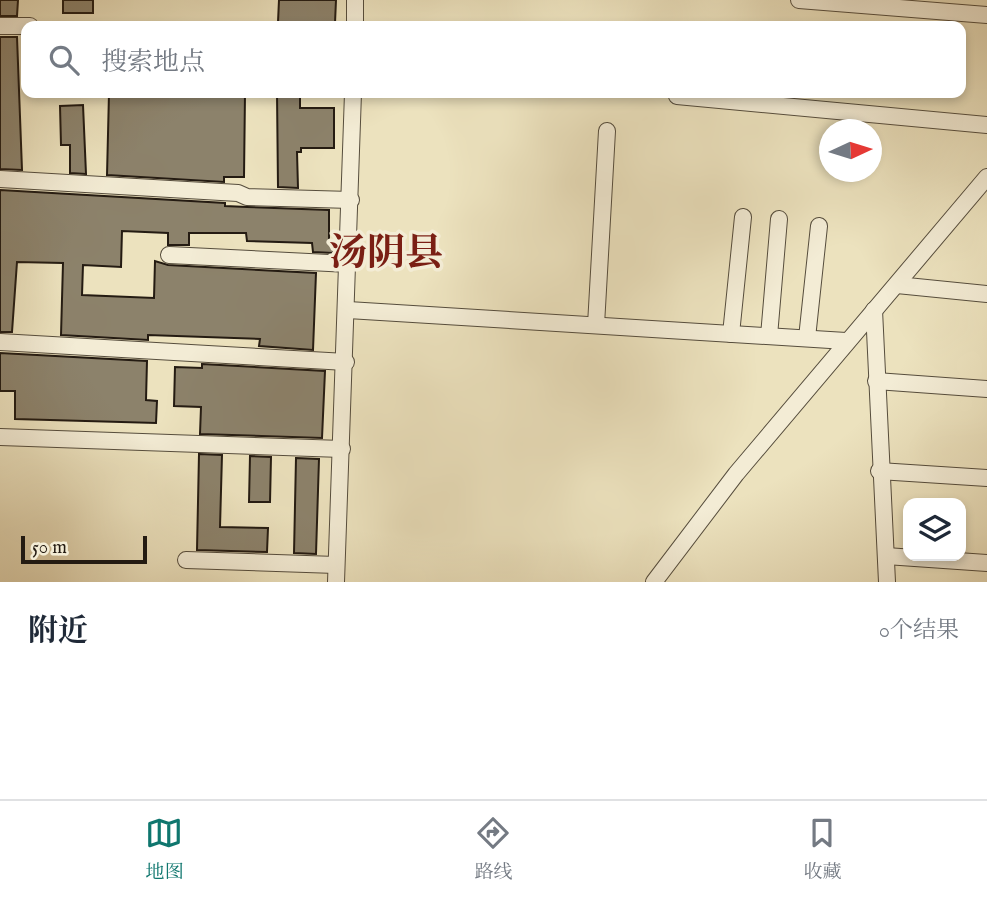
<!DOCTYPE html>
<html lang="zh">
<meta charset="utf-8">
<style>
body{margin:0;font-family:"IM FELL English","Noto Serif SC",serif;background:#f6f6f7;color:#1f2937}
.controls{position:absolute;right:21px;bottom:21px;display:grid;overflow:hidden;border-radius:14px;box-shadow:0 4px 10px #0003}
.controls button{width:63px;height:63px;display:grid;place-items:center;padding:0;border:0;border-bottom:2px solid #e0e1e3;background:#fff;color:#1f2937;font:35px sans-serif}
.compass{position:absolute;left:819px;top:119px;width:63px;height:63px;border-radius:50%;background:#fff;box-shadow:0 4px 10px #0003;rotate:86deg}
.scale{position:absolute;left:21px;bottom:18px;width:126px;box-sizing:border-box;padding-left:7px;border:4px solid #241b12;border-top:0;font-size:19px;line-height:24px;white-space:nowrap;color:#241b12;-webkit-text-stroke:5px #f3ecd5;paint-order:stroke}
.list{margin:0;padding:0;list-style:none}
h2{display:flex;justify-content:space-between;align-items:center;height:91px;margin:0;padding:0 28px;font-size:30px}
h2 small{font-size:23px;font-weight:400;color:#747a83}
.icon{flex:none;width:38px;height:38px;fill:none;stroke:currentColor;stroke-width:2;stroke-linecap:round;stroke-linejoin:round}
.map{position:relative;flex:none;width:987px;height:582px;overflow:hidden}
.search{position:absolute;background:#fff;box-shadow:0 4px 10px #0003;left:21px;right:21px;top:21px;height:77px;display:flex;align-items:center;gap:18px;box-sizing:border-box;padding:0 24px;border-radius:14px;color:#747a83;font-size:26px}
.sheet{height:217px;background:#fff}
nav{display:flex;justify-content:space-around;align-items:center;box-sizing:border-box;height:98px;border-top:2px solid #e0e1e3;background:#fff;font-size:19px;color:#747a83}
nav a{display:grid;justify-items:center;gap:4px}
nav .on{color:#0f766e}
.map>svg:first-child{display:block}
.building{fill:#8c826b;stroke:#241b12;stroke-width:2}
.lines{fill:none;stroke-linecap:round;stroke-linejoin:round}
.street-casing{stroke:#564d3d;stroke-width:18}
.street{stroke:#f3ecd5;stroke-width:16}
.labels{text-anchor:middle;stroke-width:7;stroke-linejoin:round;paint-order:stroke}
.town-label{font-size:38px;font-weight:bold;fill:#7a1f14;stroke:#f3ecd5}
</style>
<div class="map">
<svg width="987" height="582" viewBox="0 0 987 582">
<rect width="100%" height="100%" fill="#ece2be"/>
<filter id="stains"><feTurbulence type="fractalNoise" baseFrequency=".00286" numOctaves="4"/><feColorMatrix values="0 0 0 0 .2 0 0 0 0 .09 0 0 0 0 .02 0 0 0 .5 -.17"/></filter>
<radialGradient id="worn" r=".72"><stop offset=".6" stop-color="#630" stop-opacity="0"/><stop offset="1" stop-color="#630" stop-opacity=".3"/></radialGradient>
<g class="building">
<polygon points="0,0 18,0 17,16 0,16"/>
<rect x="63" y="0" width="30" height="13"/>
<polygon points="279,0 336,0 335,23 278,22"/>
<polygon points="0,37 17,37 22,170 0,169"/>
<polygon points="109,93 245,93 244,177 224,177 224,182 107,175"/>
<polygon points="277,93 300,93 300,108 334,108 334,148 301,148 301,152 297,152 298,188 278,187"/>
<polygon points="83,105 86,174 70,173 70,145 61,145 60,106"/>
<polygon points="0,190 225,203 225,206 247,207 329,210 329,244 333,244 333,253 313,252 312,243 247,241 246,233 189,233 189,245 168,245 168,233 122,231 121,267 83,265 82,295 154,298 155,261 168,265 316,273 313,350 259,346 260,339 148,335 148,340 61,335 63,263 17,262 12,332 0,332"/>
<polygon points="0,353 147,361 146,400 157,401 156,423 15,419 15,391 0,391"/>
<polygon points="202,364 325,371 322,438 200,434 201,407 174,406 175,367 202,368"/>
<polygon points="199,454 222,455 220,527 268,528 267,552 197,550"/>
<polygon points="250,456 271,457 270,502 249,502"/>
<polygon points="296,458 319,459 316,554 294,553"/>
</g>
<g class="lines">
<defs>
<g id="street">
<polyline points="799,0 987,15"/>
<polyline points="0,26 30,26"/>
<polyline points="355,26 355,0"/>
<polyline points="677,96 987,125"/>
<polyline points="0,179 238,193 247,197 351,200"/>
<polyline points="169,255 349,264"/>
<polyline points="897,285 987,294"/>
<polyline points="348,310 846,341"/>
<polyline points="874,310 887,582"/>
<polyline points="596,325 607,131"/>
<polyline points="731,334 743,217"/>
<polyline points="769,336 779,219"/>
<polyline points="807,338 819,226"/>
<polyline points="0,342 346,362"/>
<polyline points="876,381 987,389"/>
<polyline points="0,437 342,449"/>
<polyline points="879,471 987,478"/>
<polyline points="886,556 987,563"/>
<polyline points="186,560 336,565"/>
<polyline points="336,582 353,93"/>
<polyline points="654,582 736,474 987,177"/>
</g>
</defs>
<use href="#street" class="street-casing"/>
<use href="#street" class="street"/>
</g>
<g class="labels">
<g class="town-label">
<text x="386" y="265">汤阴县</text>
</g>
</g>
<rect width="100%" height="100%" filter="url(#stains)"/>
<rect width="100%" height="100%" fill="url(#worn)"/>
</svg>
<div class="controls">
<button><svg class="icon" aria-label="layers" viewBox="0 0 24 24"><path d="M12 4l9 5-9 5-9-5zM3 14l9 5 9-5"/></svg></button>
</div>
<svg class="compass" viewBox="-18 -18 36 36"><path d="M0-13l5 13h-10z" fill="#e53935"/><path d="M0 13l5-13h-10z" fill="#747a83"/></svg>
<div class="scale">50 m</div>
<div class="search"><svg class="icon" aria-label="search" viewBox="0 0 24 24"><circle cx="10" cy="10" r="6"/><path d="M15 15l6 6"/></svg>搜索地点</div>
</div>
<section class="sheet">
<h2>附近<small>0个结果</small></h2>
<ul class="list">
</ul>
</section>
<nav>
<a class="on"><svg class="icon" aria-label="map" viewBox="0 0 24 24"><path d="M3 6l6-2 6 2 6-2v14l-6 2-6-2-6 2zM9 4v14M15 6v14"/></svg>地图</a>
<a><svg class="icon" aria-label="directions" viewBox="0 0 24 24"><path d="M12 3l9 9-9 9-9-9zM9 14v-3h6M13 9l2 2-2 2"/></svg>路线</a>
<a><svg class="icon" aria-label="saved" viewBox="0 0 24 24"><path d="M7 4h10v16l-5-4-5 4z"/></svg>收藏</a>
</nav>
